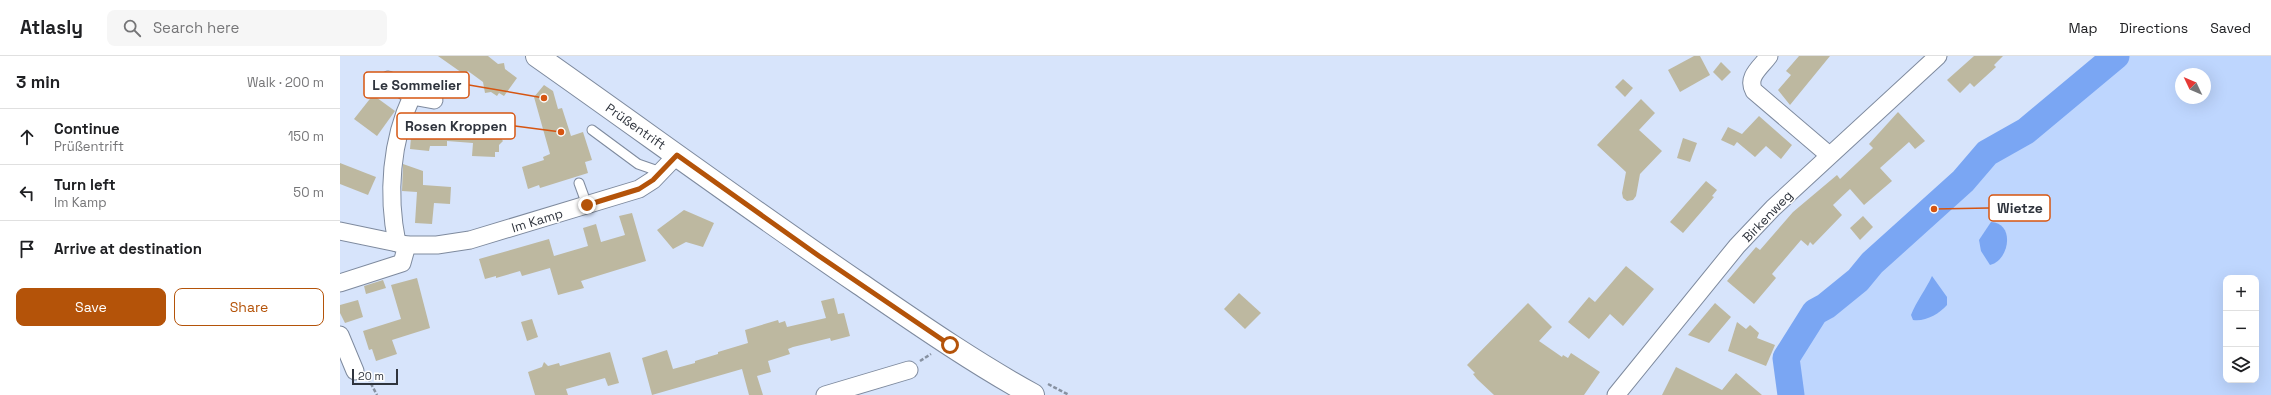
<!DOCTYPE html>
<meta charset="utf-8">
<style>
body{margin:0;font-family:"Space Grotesk",sans-serif;background:#f6f6f6;color:#202124}
.controls{position:absolute;right:12px;bottom:12px;display:grid;overflow:hidden;border-radius:8px;box-shadow:0 4px 16px #0002}
.controls button{width:36px;height:36px;display:grid;place-items:center;padding:0;border:0;border-bottom:1px solid #e0e0e0;background:#fff;color:#202124;font:20px sans-serif}
.compass{position:absolute;left:1835px;top:12px;width:36px;height:36px;border-radius:50%;background:#fff;box-shadow:0 4px 16px #0002;rotate:314deg}
.scale{position:absolute;left:12px;bottom:10px;width:46px;box-sizing:border-box;padding-left:4px;border:2px solid #2f343d;border-top:0;font-size:11px;line-height:14px;white-space:nowrap;color:#2f343d;-webkit-text-stroke:3px #fff;paint-order:stroke}
.stop{position:absolute;width:12px;height:12px;margin:-9px;border:3px solid #b45309;border-radius:50%;background:#fff}
.stop.end{background:#b45309;border-color:#fff;box-shadow:0 1px 4px #0008}
.list{margin:0;padding:0;list-style:none}
h2{display:flex;justify-content:space-between;align-items:center;height:52px;margin:0;padding:0 16px;font-size:17px}
h2 small{font-size:13px;font-weight:400;color:#757577}
.list li{display:grid;grid-template-columns:26px 1fr auto;gap:12px;align-items:center;box-sizing:border-box;height:56px;padding:0 16px;border-top:1px solid #e0e0e0}
.list b{display:block;font-size:15px;white-space:nowrap}
.list p{margin:0;font-size:13px;white-space:nowrap;color:#757577}
.list em{font-size:13px;font-style:normal;color:#757577}
.actions{display:flex;gap:8px;padding:12px 16px}
.actions a{flex:1;padding:9px 0;border:1px solid #b45309;border-radius:8px;text-align:center;font-size:14px;color:#b45309}
.actions .main{background:#b45309;color:#fff}
.icon{flex:none;width:22px;height:22px;fill:none;stroke:currentColor;stroke-width:2;stroke-linecap:round;stroke-linejoin:round}
.map{position:relative;flex:none;width:1931px;height:339px;overflow:hidden}
header{display:flex;align-items:center;gap:24px;box-sizing:border-box;height:56px;padding:0 20px;background:#fff;border-bottom:1px solid #e0e0e0}
header strong{font-size:19px}
nav{display:flex;gap:22px;margin-inline-start:auto;font-size:14px}
.search{width:280px;height:36px;background:#f6f6f6;display:flex;align-items:center;gap:10px;box-sizing:border-box;padding:0 14px;border-radius:8px;color:#757577;font-size:15px}
main{display:flex}
aside{flex:1;background:#fff}
.map>svg:first-child{display:block}
.green{fill:#bed6fe;fill-rule:evenodd}
.water{fill:#7aa6f3}
.lines{fill:none;stroke-linecap:round;stroke-linejoin:round}
.river{stroke:#7aa6f3;stroke-width:27}
.building{fill:#bdb8a0}
.lane-casing{stroke:#7e8a9e;stroke-width:11}
.street-casing{stroke:#7e8a9e;stroke-width:19}
.secondary-casing{stroke:#7e8a9e;stroke-width:24}
.path{stroke:#8791a1;stroke-width:2.5;stroke-dasharray:4 2;stroke-linecap:butt}
.lane{stroke:#fff;stroke-width:9}
.street{stroke:#fff;stroke-width:17}
.secondary{stroke:#fff;stroke-width:22}
.route{stroke:#b45309;stroke-width:5}
.labels{text-anchor:middle;stroke-width:3;stroke-linejoin:round;paint-order:stroke}
.street-label{font-size:13px;fill:#2f343d;stroke:#fff}
.leader{fill:none;stroke:#d65511;stroke-width:1.5}
.callout-dot{fill:#d65511;stroke:#fff;stroke-width:1.5}
.callout{fill:#fff;stroke:#d65511;stroke-width:1.5}
.callout-label{font-size:14px;text-anchor:middle;font-weight:bold;fill:#2f343d}
</style>
<header>
<strong>Atlasly</strong>
<div class="search"><svg class="icon" aria-label="search" viewBox="0 0 24 24"><circle cx="10" cy="10" r="6"/><path d="M15 15l6 6"/></svg>Search here</div>
<nav><a>Map</a><a>Directions</a><a>Saved</a></nav>
</header>
<main>
<aside>
<h2>3 min<small>Walk · 200 m</small></h2>
<ul class="list">
<li><svg class="icon" aria-label="ahead" viewBox="0 0 24 24"><path d="M12 20V5M6 11l6-6 6 6"/></svg><div><b>Continue</b><p>Prüßentrift</p></div><em>150 m</em></li>
<li><svg class="icon" aria-label="left" viewBox="0 0 24 24"><path d="M17 20v-9H6M10 6l-5 5 5 5"/></svg><div><b>Turn left</b><p>Im Kamp</p></div><em>50 m</em></li>
<li><svg class="icon" aria-label="arrive" viewBox="0 0 24 24"><path d="M6 21V4h12l-3 4 3 4H6"/></svg><div><b>Arrive at destination</b></div></li>
</ul>
<div class="actions"><a class="main">Save</a><a>Share</a></div>
</aside>
<div class="map">
<svg width="1931" height="339" viewBox="0 0 1931 339">
<rect width="100%" height="100%" fill="#d7e4fb"/>
<path class="green" d="M1767,0H1931V339H1446L1442,301L1473,252L1484,247L1515,222L1530,204L1592,151L1619,124L1644,94L1682,68ZM1841,18H1865V42H1841ZM1886,222H1916V324H1886Z"/>
<g class="water">
<path d="M1651,166C1675,167 1670,204 1650,209L1641,195L1639,184Z"/>
<path d="M1592,220L1607,241V249C1599,258 1585,266 1573,264L1571,259C1576,246 1586,233 1592,220Z"/>
</g>
<g class="lines">
<polyline class="river" points="1451,339 1446,302 1475,256 1486,250 1518,224 1532,207 1623,125 1647,97 1686,75 1776,0"/>
</g>
<g class="building">
<polygon points="98,0 148,0 158,8 164,7 165,13 177,22 164,40 159,37 157,40 151,36 145,37 143,26 128,15 125,19"/>
<polygon points="1354,0 1360,0 1370,19 1340,36 1328,14"/>
<polygon points="1459,0 1490,0 1450,49 1438,34 1451,19 1446,15"/>
<polygon points="1634,0 1663,0 1654,9 1656,11 1634,31 1630,27 1620,37 1607,24"/>
<polygon points="1381,6 1391,16 1382,25 1373,16"/>
<polygon points="1283,23 1293,32 1285,41 1275,31"/>
<polygon points="204,29 213,35 218,53 222,52 231,80 243,76 252,104 245,106 248,117 200,132 199,129 188,133 182,111 204,104 203,101 210,98 194,41"/>
<polygon points="33,39 55,55 37,80 14,63"/>
<polygon points="1301,43 1315,57 1299,74 1322,95 1300,118 1296,140 1293,144 1287,145 1283,142 1282,137 1286,116 1257,89"/>
<polygon points="1558,56 1585,85 1575,93 1569,86 1540,112 1552,125 1524,149 1510,133 1493,149 1502,159 1473,189 1470,186 1468,190 1461,184 1432,218 1436,222 1414,248 1387,225 1416,191 1420,194 1453,156 1497,119 1500,123 1533,92 1529,88"/>
<polygon points="89,57 110,58 110,69 136,71 136,68 146,68 151,72 157,73 157,78 163,85 159,89 159,96 155,96 155,101 132,100 133,87 107,85 107,90 90,90 89,95 70,93 72,69 88,71"/>
<polygon points="1419,60 1452,89 1441,103 1426,90 1415,101 1397,86 1394,90 1381,84 1388,71 1402,78"/>
<polygon points="1343,82 1357,87 1350,106 1337,102"/>
<polygon points="0,107 36,121 28,139 0,128"/>
<polygon points="63,108 83,115 83,129 111,131 110,148 94,147 92,168 75,167 77,136 62,135"/>
<polygon points="1366,125 1377,134 1372,140 1374,141 1343,177 1330,166"/>
<polygon points="344,154 374,167 363,191 346,186 333,193 317,174"/>
<polygon points="292,157 306,205 241,225 244,232 218,239 210,212 182,220 180,215 156,222 156,220 145,223 139,203 209,183 214,200 248,190 243,172 256,168 261,186 285,179 279,160"/>
<polygon points="1523,160 1533,171 1520,184 1510,172"/>
<polygon points="1286,210 1314,233 1283,270 1270,258 1249,283 1228,266 1249,241 1255,246"/>
<polygon points="77,222 90,272 52,284 57,298 36,305 32,293 29,294 23,275 61,263 51,229"/>
<polygon points="43,224 46,232 26,238 24,230"/>
<polygon points="899,237 921,257 905,273 884,253"/>
<polygon points="494,242 498,258 504,257 510,280 491,285 490,282 453,291 448,293 450,298 428,305 431,316 417,320 423,339 409,339 402,313 312,339 302,302 327,294 333,313 355,307 355,305 378,298 378,296 408,287 405,274 438,264 439,267 445,265 447,271 486,262 481,245"/>
<polygon points="18,244 23,261 5,267 0,257 0,249"/>
<polygon points="1188,247 1212,271 1199,285 1222,301 1223,299 1228,302 1231,297 1260,316 1244,339 1154,339 1137,323 1133,318 1135,317 1127,309"/>
<polygon points="1375,247 1391,261 1369,287 1348,279"/>
<polygon points="192,263 198,281 187,285 181,266"/>
<polygon points="1397,266 1406,273 1410,269 1419,277 1417,282 1435,289 1426,310 1388,295"/>
<polygon points="270,296 279,327 268,330 265,322 226,333 228,339 195,339 188,316 202,311 204,306 208,310 219,307 220,310"/>
<polygon points="1336,311 1382,334 1396,317 1422,339 1322,339"/>
</g>
<g class="lines">
<defs>
<g id="lane">
<polyline points="252,74 298,108 321,116"/>
<polyline points="239,127 247,149"/>
</g>
<g id="street">
<path d="M1429,0C1421,11 1406,21 1414,35L1489,99"/>
<path d="M48,24L72,40C51,85 47,138 57,187"/>
<polyline points="72,40 94,44"/>
<polyline points="0,175 67,189 97,189 130,184 299,133 313,124 337,99"/>
<polyline points="0,227 62,207 67,189"/>
<polyline points="0,279 15,315"/>
<polyline points="485,339 569,314"/>
<polyline points="1276,339 1397,190 1433,152 1598,0"/>
</g>
<path id="secondary" d="M197,0C305,76 411,154 520,228C577,267 633,306 693,339"/>
</defs>
<use href="#lane" class="lane-casing"/>
<use href="#street" class="street-casing"/>
<use href="#secondary" class="secondary-casing"/>
<g class="path">
<polyline points="580,305 591,298"/>
<polyline points="28,322 37,339"/>
<polyline points="708,328 729,339"/>
</g>
<use href="#lane" class="lane"/>
<use href="#street" class="street"/>
<use href="#secondary" class="secondary"/>
</g>
<g class="lines">
<polyline class="route" points="247,149 299,133 313,124 337,99 479,200 610,289"/>
</g>
<g class="labels">
<g class="street-label">
<text transform="translate(296 70) rotate(35)" y="5">Prüßentrift</text>
<text transform="translate(1427 160) rotate(-46)" y="5">Birkenweg</text>
<text transform="translate(197 164) rotate(-17)" y="5">Im Kamp</text>
</g>
</g>
<path class="leader" d="M204 42L129 29M221 76L175 70M1594 153L1649 152"/>
<g class="callout-dot">
<circle cx="204" cy="42" r="4"/>
<circle cx="221" cy="76" r="4"/>
<circle cx="1594" cy="153" r="4"/>
</g>
<g class="callout">
<rect x="24" y="16" width="105" height="26" rx="4"/>
<rect x="57" y="57" width="118" height="26" rx="4"/>
<rect x="1649" y="139" width="61" height="26" rx="4"/>
</g>
<g class="callout-label">
<text x="77" y="34">Le Sommelier</text>
<text x="116" y="75">Rosen Kroppen</text>
<text x="1680" y="157">Wietze</text>
</g>
</svg>
<div class="controls">
<button>+</button>
<button>−</button>
<button><svg class="icon" aria-label="layers" viewBox="0 0 24 24"><path d="M12 4l9 5-9 5-9-5zM3 14l9 5 9-5"/></svg></button>
</div>
<svg class="compass" viewBox="-18 -18 36 36"><path d="M0-13l5 13h-10z" fill="#e53935"/><path d="M0 13l5-13h-10z" fill="#757577"/></svg>
<div class="scale">20 m</div>
<div class="stop" style="left:610px;top:289px"></div>
<div class="stop end" style="left:247px;top:149px"></div>
</div>
</main>
